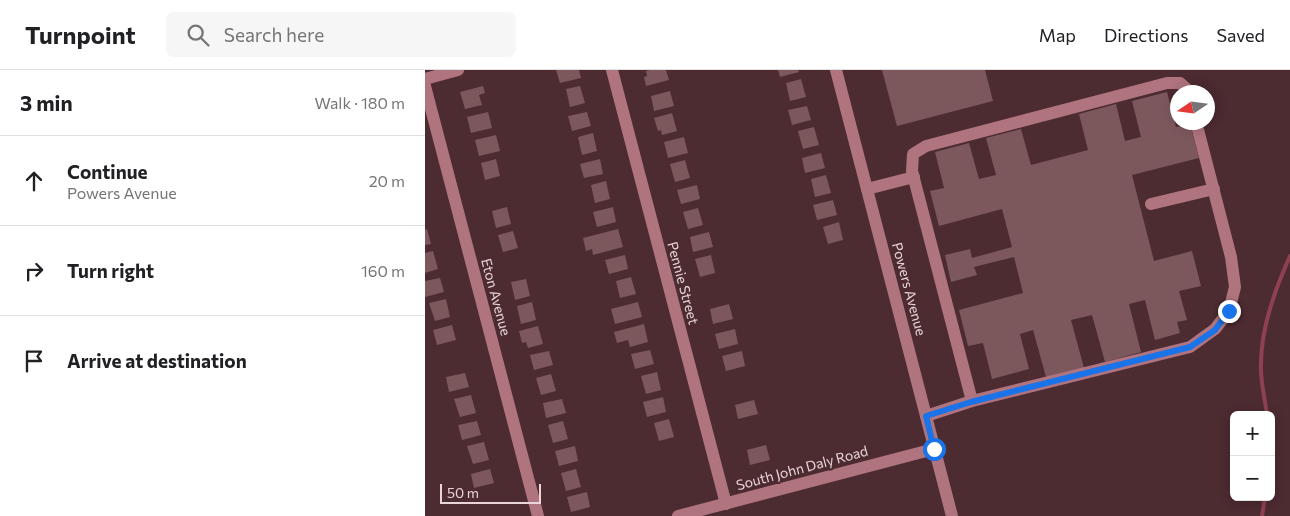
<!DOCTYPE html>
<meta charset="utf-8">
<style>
body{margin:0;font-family:Commissioner,sans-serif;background:#f6f6f6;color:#202124}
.controls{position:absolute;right:15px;bottom:15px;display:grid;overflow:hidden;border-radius:8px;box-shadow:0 2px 12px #0003}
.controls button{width:45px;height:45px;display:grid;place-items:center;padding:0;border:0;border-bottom:1px solid #e0e0e0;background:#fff;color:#202124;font:25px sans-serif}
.compass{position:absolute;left:745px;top:15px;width:45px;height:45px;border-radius:50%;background:#fff;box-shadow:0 2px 12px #0003;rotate:257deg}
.scale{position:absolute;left:15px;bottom:12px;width:101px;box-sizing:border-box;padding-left:5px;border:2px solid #ead5d8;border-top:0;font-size:14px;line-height:18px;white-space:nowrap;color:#ead5d8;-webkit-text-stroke:4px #4c2b31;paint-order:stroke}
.stop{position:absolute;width:15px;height:15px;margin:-11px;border:4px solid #1a73e8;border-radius:50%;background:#fff}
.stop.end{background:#1a73e8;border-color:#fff;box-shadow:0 1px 5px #0008}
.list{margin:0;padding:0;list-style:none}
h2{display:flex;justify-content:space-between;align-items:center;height:65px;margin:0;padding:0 20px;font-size:21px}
h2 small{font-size:16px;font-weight:400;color:#757577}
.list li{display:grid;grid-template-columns:32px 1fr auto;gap:15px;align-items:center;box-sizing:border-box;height:90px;padding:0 20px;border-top:1px solid #e0e0e0}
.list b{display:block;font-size:19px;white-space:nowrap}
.list p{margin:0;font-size:16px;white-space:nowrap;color:#757577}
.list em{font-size:16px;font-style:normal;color:#757577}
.icon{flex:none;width:28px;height:28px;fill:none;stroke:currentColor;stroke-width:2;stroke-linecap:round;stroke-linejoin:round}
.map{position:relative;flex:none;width:865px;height:446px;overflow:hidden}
header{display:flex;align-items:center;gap:30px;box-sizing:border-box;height:70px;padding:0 25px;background:#fff;border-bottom:1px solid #e0e0e0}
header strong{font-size:24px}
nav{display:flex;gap:28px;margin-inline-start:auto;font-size:18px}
.search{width:350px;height:45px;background:#f6f6f6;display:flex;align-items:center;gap:12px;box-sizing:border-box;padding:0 18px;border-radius:8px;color:#757577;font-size:19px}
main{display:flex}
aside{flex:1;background:#fff}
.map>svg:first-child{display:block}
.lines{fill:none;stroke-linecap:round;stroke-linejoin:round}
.stream{stroke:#8f4051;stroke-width:4}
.building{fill:#7c585d}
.minor{stroke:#af747e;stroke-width:12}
.route{stroke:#1a73e8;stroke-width:6}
.labels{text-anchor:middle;stroke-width:4.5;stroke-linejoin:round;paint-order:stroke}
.street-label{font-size:14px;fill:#ead5d8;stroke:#4c2b31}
</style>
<header>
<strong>Turnpoint</strong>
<div class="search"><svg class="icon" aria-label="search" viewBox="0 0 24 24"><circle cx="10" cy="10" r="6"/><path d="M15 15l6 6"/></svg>Search here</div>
<nav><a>Map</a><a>Directions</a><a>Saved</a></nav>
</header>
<main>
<aside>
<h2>3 min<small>Walk · 180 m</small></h2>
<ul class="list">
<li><svg class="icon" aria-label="ahead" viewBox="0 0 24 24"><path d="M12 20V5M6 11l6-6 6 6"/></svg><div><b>Continue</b><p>Powers Avenue</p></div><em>20 m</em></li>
<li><svg class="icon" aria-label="right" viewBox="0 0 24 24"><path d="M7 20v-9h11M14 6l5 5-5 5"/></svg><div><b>Turn right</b></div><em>160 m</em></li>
<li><svg class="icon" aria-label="arrive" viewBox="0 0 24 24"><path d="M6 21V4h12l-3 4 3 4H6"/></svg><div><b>Arrive at destination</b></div></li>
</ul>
</aside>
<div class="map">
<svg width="865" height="446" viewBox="0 0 865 446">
<rect width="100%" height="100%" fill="#4c2b31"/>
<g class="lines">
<g class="stream">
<path d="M842,345C840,328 835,311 836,294C836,257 850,219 865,186"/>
<polyline points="837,446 840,427"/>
</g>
</g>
<g class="building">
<polygon points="131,0 154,0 156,8 135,13"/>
<polygon points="225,0 241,0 244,10 221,16 219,7 222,6 221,1"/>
<polygon points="353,0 373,0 374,2 355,7"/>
<polygon points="457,0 560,0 568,31 472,56"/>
<polygon points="376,9 381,27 365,31 361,13"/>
<polygon points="58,16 60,23 54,25 57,35 40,39 35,22"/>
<polygon points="155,16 160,33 145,37 141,19"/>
<polygon points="245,21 249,36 229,41 226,26"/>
<polygon points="742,22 751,57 765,54 774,88 707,105 729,191 767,181 776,216 754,221 762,250 752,252 755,263 730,270 720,230 704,234 716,282 680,292 667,245 646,250 659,298 621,307 608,260 595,264 604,299 567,309 558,273 543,276 534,240 598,223 589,187 549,197 552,205 526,212 520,185 545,179 547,188 587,177 577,139 514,156 505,121 519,118 510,82 544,73 554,109 571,105 561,68 596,59 606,95 663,80 654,44 691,34 700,71 716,67 707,31"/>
<polygon points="382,36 386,50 367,55 363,40"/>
<polygon points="63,42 67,58 46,63 42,47"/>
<polygon points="162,42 166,56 147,61 143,46"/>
<polygon points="247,43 252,61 237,65 236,60 233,61 229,48"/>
<polygon points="389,57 394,75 378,79 373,61"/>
<polygon points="168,63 172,81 157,85 153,67"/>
<polygon points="71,65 75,81 54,86 50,70"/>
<polygon points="259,67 263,83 243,88 239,72"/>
<polygon points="396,83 400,98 380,103 377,88"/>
<polygon points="71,89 75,106 60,110 56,93"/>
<polygon points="175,89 178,104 159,108 155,94"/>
<polygon points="260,90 265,108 250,112 245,94"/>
<polygon points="401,105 406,123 390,127 386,109"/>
<polygon points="181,111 185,129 170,133 166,115"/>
<polygon points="272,115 275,129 256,134 252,120"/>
<polygon points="408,130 412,145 392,150 388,135"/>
<polygon points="82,137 86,154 71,158 67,141"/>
<polygon points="188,137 191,152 172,157 168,142"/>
<polygon points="273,138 278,155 263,159 258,142"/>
<polygon points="414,152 418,170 403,174 398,157"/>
<polygon points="2,159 6,174 0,175 0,160"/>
<polygon points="193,159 198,177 168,185 167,179 161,181 158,168"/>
<polygon points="88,161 93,178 78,182 73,165"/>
<polygon points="284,162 288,177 268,182 265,167"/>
<polygon points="8,181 13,199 0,203 0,183"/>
<polygon points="200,185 203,199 184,204 180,190"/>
<polygon points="286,185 290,203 275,207 270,189"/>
<polygon points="206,207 211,224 195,228 191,211"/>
<polygon points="15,208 19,222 0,227 0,211"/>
<polygon points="101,209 105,226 90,230 86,212"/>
<polygon points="21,229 25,247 10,251 4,233"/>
<polygon points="107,232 111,250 96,254 92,236"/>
<polygon points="213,232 217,247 190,254 186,239"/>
<polygon points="304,234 308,249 288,254 285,239"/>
<polygon points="219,254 223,272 205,277 203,270 192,273 189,262"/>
<polygon points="27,255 31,270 12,275 8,260"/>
<polygon points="113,256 118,274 103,278 101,272 97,273 94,261"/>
<polygon points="310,259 313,274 294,279 290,264"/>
<polygon points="225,280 229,294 210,299 206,284"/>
<polygon points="124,281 128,295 109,300 105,285"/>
<polygon points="317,281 320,296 301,301 297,286"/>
<polygon points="232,302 236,320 221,324 216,306"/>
<polygon points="40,303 44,317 24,322 21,307"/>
<polygon points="126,304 131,321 116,325 111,308"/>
<polygon points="46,325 51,343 35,347 29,329"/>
<polygon points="238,327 241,342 222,347 218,332"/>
<polygon points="137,329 141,343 121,348 118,333"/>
<polygon points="329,330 333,344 313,349 310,335"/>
<polygon points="244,349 249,367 234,371 229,353"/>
<polygon points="52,351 56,365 37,370 33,355"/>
<polygon points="138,351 143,369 128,373 123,355"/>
<polygon points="59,372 64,390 48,394 42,376"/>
<polygon points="341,375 345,390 325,395 322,380"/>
<polygon points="150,376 153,391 134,396 130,381"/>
<polygon points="65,399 69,413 49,418 46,404"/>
<polygon points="151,399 156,417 141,421 136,403"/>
<polygon points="162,422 165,437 146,442 142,427"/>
</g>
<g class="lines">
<g class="minor">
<polyline points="187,0 301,434"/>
<polyline points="411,0 527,446"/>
<polyline points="0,9 33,0"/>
<polyline points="0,16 113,446"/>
<polyline points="442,119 489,107"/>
<polyline points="726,134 789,119"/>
<polyline points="547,331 487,101 488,84 501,76 742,13 755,13 763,20 764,22"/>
<polyline points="501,346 547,331 765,277 790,259 804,241 810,217 806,187 771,52"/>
<polyline points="253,446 509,379"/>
</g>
</g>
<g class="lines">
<polyline class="route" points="509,379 501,346 546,332 765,277 790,260 804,241"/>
</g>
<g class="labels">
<g class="street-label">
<text transform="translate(258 213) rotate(75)" y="5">Pennie Street</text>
<text transform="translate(484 219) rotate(75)" y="5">Powers Avenue</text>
<text transform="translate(71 227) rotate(75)" y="5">Eton Avenue</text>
<text transform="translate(377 398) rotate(-15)" y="5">South John Daly Road</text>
</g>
</g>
</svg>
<div class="controls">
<button>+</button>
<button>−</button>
</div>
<svg class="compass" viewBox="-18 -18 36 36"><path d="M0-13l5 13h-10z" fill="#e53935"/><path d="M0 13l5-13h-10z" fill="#757577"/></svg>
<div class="scale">50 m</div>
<div class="stop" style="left:509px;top:379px"></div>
<div class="stop end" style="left:804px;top:241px"></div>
</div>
</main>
